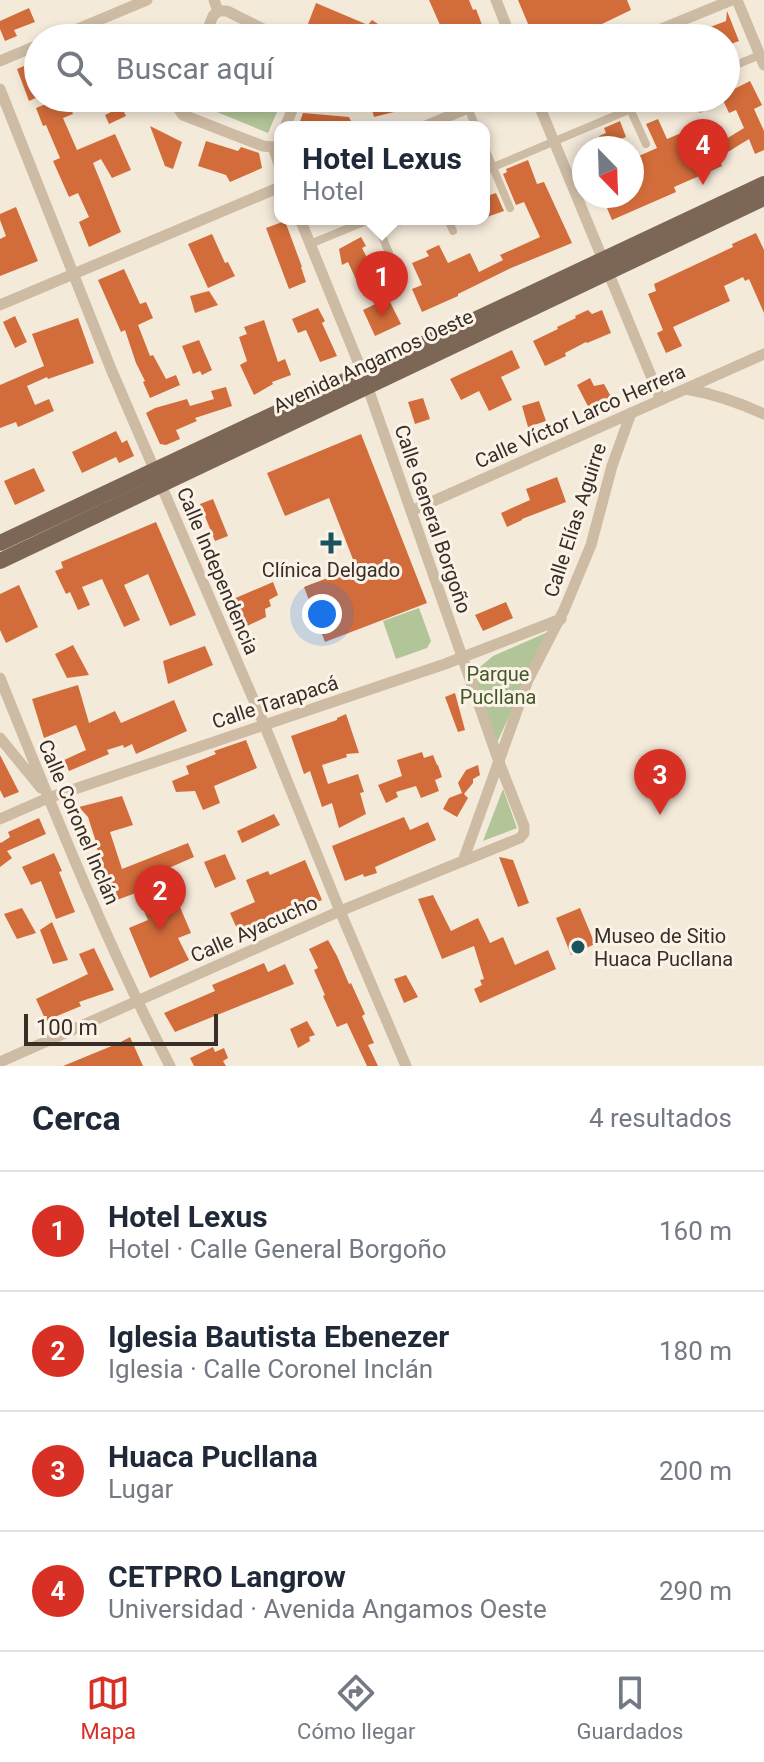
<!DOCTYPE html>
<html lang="es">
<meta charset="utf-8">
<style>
body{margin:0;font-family:Roboto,sans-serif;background:#f6f6f7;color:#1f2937}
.compass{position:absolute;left:572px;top:136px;width:72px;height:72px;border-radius:50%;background:#fff;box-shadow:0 4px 12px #0003;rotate:157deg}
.scale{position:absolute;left:24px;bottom:20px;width:194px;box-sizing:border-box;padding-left:8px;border:4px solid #382e27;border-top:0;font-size:22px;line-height:28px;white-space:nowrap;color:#382e27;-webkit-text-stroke:6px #fbf3e7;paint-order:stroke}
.you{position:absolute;left:322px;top:614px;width:28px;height:28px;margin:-20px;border:6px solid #fff;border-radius:50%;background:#1a73e8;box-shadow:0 0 0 12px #1a73e833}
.badge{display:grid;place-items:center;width:52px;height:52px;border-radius:50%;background:#d93025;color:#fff;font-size:26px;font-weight:700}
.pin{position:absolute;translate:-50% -66px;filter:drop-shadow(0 2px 4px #0008)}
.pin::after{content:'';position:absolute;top:42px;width:28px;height:24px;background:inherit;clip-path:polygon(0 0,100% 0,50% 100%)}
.popup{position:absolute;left:274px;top:121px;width:216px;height:104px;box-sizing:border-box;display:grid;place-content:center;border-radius:16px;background:#fff;filter:drop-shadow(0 2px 6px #0005);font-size:26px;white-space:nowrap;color:#747a83}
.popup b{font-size:30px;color:#1f2937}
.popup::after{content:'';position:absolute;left:50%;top:100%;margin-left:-16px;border:16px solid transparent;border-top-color:#fff}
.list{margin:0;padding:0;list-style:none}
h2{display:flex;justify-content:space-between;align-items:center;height:104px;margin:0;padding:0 32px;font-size:34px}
h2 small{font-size:26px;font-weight:400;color:#747a83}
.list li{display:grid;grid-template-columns:52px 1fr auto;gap:24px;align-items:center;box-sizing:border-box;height:120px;padding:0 32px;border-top:2px solid #e0e1e3}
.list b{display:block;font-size:30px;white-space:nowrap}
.list p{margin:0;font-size:26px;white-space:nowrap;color:#747a83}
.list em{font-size:26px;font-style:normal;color:#747a83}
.icon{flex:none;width:44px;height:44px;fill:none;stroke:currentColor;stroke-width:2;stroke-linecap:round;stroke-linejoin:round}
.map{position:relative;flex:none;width:764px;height:1066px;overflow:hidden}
.search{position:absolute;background:#fff;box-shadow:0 4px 12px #0003;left:24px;right:24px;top:24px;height:88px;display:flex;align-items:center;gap:20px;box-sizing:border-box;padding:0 28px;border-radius:44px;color:#747a83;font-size:30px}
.sheet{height:584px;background:#fff}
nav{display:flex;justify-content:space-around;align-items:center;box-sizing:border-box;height:112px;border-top:2px solid #e0e1e3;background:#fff;font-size:22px;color:#747a83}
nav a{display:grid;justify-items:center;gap:4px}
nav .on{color:#d93025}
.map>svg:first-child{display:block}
.green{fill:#b2c598}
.building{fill:#d26c3a}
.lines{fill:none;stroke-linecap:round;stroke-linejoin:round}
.pedestrian{stroke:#cdbba4;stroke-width:8}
.minor{stroke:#cdbba4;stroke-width:11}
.primary{stroke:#7c6656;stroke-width:16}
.poi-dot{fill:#18535e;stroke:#fbf3e7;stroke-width:3}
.labels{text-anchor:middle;stroke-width:6;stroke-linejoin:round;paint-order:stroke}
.street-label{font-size:20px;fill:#382e27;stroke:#fbf3e7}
.poi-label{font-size:20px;fill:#382e27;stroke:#fbf3e7}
.park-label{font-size:20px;fill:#435928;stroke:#fbf3e7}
</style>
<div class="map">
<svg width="764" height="1066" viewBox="0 0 764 1066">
<rect width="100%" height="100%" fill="#f4eada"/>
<g class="green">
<polygon points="197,98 283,98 268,133 195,103"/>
<polygon points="419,608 431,641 427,648 396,659 383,621"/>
<polygon points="548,632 495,747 472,688 480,667 493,656"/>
<polygon points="503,789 517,828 483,841"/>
</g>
<g class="building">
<polygon points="429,0 469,0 473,10 476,9 487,38 463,38 459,28 444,34"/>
<polygon points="518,0 627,0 631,10 579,35 580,38 534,38"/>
<polygon points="316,3 368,25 372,20 384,28 378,38 327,38 306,29"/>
<polygon points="29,8 35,22 14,30 17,36 5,41 0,29 0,21"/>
<polygon points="727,11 739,41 726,46 726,38 708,38 705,29 726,21"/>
<polygon points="38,60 38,97 29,101 17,69"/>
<polygon points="750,81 762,105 754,109 764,131 764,150 755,154 749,139 718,158 722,166 674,187 676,192 612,220 602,196 632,196 632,159 657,148 646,124 658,119 667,139 703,124 713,147 744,128 736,110 729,113 722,98 726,98 726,93"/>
<polygon points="61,98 67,98 73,114 63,118 77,150 115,134 131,170 112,178 101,159 93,163 121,232 89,247 79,222 89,217 78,193 69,197 53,161 60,158 46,125 43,126 36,108"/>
<polygon points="105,98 117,98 126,116 109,124 105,115 111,112"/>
<polygon points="375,98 394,98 398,111 374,117 369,99"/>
<polygon points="303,113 349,117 354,127 298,127"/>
<polygon points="620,121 626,137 603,146 599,136 606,133 604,128"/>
<polygon points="150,126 182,142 173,169 165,166"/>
<polygon points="206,141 238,151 241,147 259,153 262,168 230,182 226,175 198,166"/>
<polygon points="528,160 537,184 544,182 572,243 511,268 458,294 458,296 422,312 412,289 422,285 412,263 429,256 426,251 439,245 448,263 470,253 479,272 503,260 500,255 540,237 524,202 516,205 503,174 507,172 506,169"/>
<polygon points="496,193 504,211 484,218 484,197"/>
<polygon points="16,207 38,261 0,276 0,239 6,236 0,220 0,214"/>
<polygon points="285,221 302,267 301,267 306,282 289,289 266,228"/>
<polygon points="756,233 764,250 764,313 749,279 745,281 743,277 724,286 730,301 673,327 682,346 666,353 657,333 663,330 648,294 656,291 654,284 733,247 732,244"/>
<polygon points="212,234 225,263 228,262 235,276 208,288 188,244"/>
<polygon points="361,237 366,246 362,248 377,277 359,286 348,262 342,265 339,249"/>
<polygon points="124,269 140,304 146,302 153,318 138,325 150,356 153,355 166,379 176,375 180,385 150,398 143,382 145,381 136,363 125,330 121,332 98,280"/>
<polygon points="209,291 218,305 195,313 190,296"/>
<polygon points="388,298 401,324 375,336 363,310"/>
<polygon points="318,308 325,321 322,323 337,356 320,362 306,330 298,333 292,319"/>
<polygon points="588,310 592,314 602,310 611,333 587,343 586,342 565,353 566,356 545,366 533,341 558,329 557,327 576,318 575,316"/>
<polygon points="15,316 27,342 15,348 3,322"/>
<polygon points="78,318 94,363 48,379 47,377 27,386 35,405 49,399 54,411 18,427 16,422 0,428 0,385 44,366 32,334"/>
<polygon points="264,320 278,362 285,359 291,375 272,382 273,384 254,395 240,365 247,361 239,337 247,334 244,327"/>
<polygon points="199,340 212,370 202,375 200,371 193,374 182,346"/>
<polygon points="512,350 520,368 501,377 512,400 489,411 479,391 461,400 450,379"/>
<polygon points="590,378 594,386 604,384 615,404 593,416 577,385"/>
<polygon points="226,387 232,406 195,418 197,421 176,430 180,439 166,445 160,444 146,413 155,408 187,399 190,406 214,399 211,391"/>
<polygon points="423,398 430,419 415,424 408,402"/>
<polygon points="539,401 546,421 528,427 522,406"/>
<polygon points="116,431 122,443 127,440 134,456 119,463 116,457 82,473 72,452"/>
<polygon points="361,434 427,603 325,642 304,587 356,567 329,498 285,516 267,473"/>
<polygon points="34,468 45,491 15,505 4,481"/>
<polygon points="557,477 566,502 522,519 522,520 507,527 501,513 530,500 526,489"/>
<polygon points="213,499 228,536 215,541 200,504"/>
<polygon points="156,522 196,615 170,626 148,574 124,585 140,620 124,627 102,579 82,587 90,605 78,610 70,592 66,594 55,571 63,568 61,562"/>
<polygon points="273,582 278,595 269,600 271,606 265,609 266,617 247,626 231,600"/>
<polygon points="19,585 38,627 6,643 0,630 0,594"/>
<polygon points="506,602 513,618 483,631 475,615"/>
<polygon points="73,645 89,675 67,678 55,654"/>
<polygon points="205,646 213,665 168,684 163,661"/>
<polygon points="78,685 89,723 115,711 121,723 174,700 187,731 136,754 132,744 124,748 123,745 107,750 109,754 69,771 64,760 86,750 76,725 44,738 32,699"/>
<polygon points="455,693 465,730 458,732 445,697"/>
<polygon points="346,714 359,753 346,754 347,757 322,765 328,784 358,774 364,792 360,793 366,814 339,828 332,803 322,807 310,771 304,774 291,736 337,720 337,718"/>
<polygon points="246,740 257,768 214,786 220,803 203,810 195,791 176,792 172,781 189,774 186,766 216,754 214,751"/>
<polygon points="422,752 424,758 433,755 437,765 438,765 442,777 435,780 439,791 421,798 416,786 396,792 398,797 386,803 378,785 402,776 397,760"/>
<polygon points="0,755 19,792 4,798 0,790"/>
<polygon points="478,765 480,775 473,779 473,783 464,794 468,798 457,817 443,809 449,798 462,793 458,783 466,770"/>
<polygon points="122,796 133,825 110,832 122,869 188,843 194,857 162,871 166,880 150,887 162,915 180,907 191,933 178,938 189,960 150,978 129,928 148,920 136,893 114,901 104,876 105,876 96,845 97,845 88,817 79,807"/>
<polygon points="274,814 280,825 242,843 237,831"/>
<polygon points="404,817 410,830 428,822 436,840 375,867 377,873 364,877 363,874 345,881 332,846"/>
<polygon points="39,818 46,834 7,851 12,858 0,867 0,842 1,843 10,837 8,832"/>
<polygon points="54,853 62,871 59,872 75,912 56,919 41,881 31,885 22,867"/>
<polygon points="225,854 236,879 215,888 204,862"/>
<polygon points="499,857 513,860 529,903 518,907"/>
<polygon points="305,860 322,900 266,924 263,919 238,931 230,913 255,902 246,880 268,871 270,875"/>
<polygon points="433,895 451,931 478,918 490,943 503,937 515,965 548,950 556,969 480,1003 474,989 482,985 480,980 484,979 474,946 442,959 418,899"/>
<polygon points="22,908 36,933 17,939 4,914"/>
<polygon points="580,908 595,944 571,955 556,918"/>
<polygon points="52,922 68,960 53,964 40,930"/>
<polygon points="328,940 337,956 349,984 351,983 365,1014 362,1016 374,1043 368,1045 378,1066 367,1066 347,1023 337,1027 323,996 325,995 314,970 318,968 309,949"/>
<polygon points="94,948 114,990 79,1002 81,1006 57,1016 58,1018 47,1023 36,999 88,974 79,954"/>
<polygon points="264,963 268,972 285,964 294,984 175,1032 164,1013 215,991 212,985"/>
<polygon points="406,975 418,997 404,1003 394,979"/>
<polygon points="307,1021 315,1035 309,1037 310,1041 298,1048 290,1029"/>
<polygon points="130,1037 143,1066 63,1066 119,1043"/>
<polygon points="213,1047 215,1052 224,1048 228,1058 223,1061 226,1066 194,1066 190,1058"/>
</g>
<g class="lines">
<g class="pedestrian">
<polyline points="726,69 760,55"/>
<polyline points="625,98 646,144"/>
<polyline points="696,98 700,109"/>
<polyline points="468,108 476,127"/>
<polyline points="484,146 510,208"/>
<polyline points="484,171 657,98"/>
<polyline points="375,219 389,253"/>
<polyline points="448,219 453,231"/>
<polyline points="310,244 371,219"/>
</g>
<g class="minor">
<polyline points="214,0 218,11"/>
<polyline points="496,0 511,38"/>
<polyline points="737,0 764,65"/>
<polyline points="218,11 227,11 281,38"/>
<polyline points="56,38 147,0"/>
<polyline points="204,38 213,16 218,11"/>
<polyline points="639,38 732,0"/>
<polyline points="0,61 38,45"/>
<polyline points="0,89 111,369 264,724 340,911 406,1066"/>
<polyline points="178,98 178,108 183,115 263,146 273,147"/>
<polyline points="536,98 661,400"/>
<polyline points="285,127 297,98"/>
<polyline points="423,127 492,98"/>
<polyline points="273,147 280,167"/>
<polyline points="0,305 280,187"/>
<path d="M686,389C714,394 738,402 764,414"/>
<polyline points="411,511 764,354"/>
<path d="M0,678C53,809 105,941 170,1066"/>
<polyline points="0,738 41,788"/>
<polyline points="0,819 48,798 445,664 561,619"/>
<polyline points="463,861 528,680 564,610 591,545 612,466 631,413"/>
<polyline points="0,1062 340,911 520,838 524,833 524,826 499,762 363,374 300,219"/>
</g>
<g class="primary">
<polyline points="0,543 764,184"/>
<polyline points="0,561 764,198"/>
</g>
</g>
<g class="poi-dot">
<path d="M327 531h8v8h8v8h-8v8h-8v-8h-8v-8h8z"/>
<circle cx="578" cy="947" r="8"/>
</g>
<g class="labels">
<g class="street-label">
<text transform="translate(373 361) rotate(-25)" y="7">Avenida Angamos Oeste</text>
<text transform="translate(580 416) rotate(-24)" y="7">Calle Víctor Larco Herrera</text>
<text transform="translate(433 519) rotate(71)" y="7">Calle General Borgoño</text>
<text transform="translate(575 520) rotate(-72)" y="7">Calle Elías Aguirre</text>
<text transform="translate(218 571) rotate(67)" y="7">Calle Independencia</text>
<text transform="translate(275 702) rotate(-18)" y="7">Calle Tarapacá</text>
<text transform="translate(79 822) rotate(67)" y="7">Calle Coronel Inclán</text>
<text transform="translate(254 929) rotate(-24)" y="7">Calle Ayacucho</text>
</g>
<g class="poi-label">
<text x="331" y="577">Clínica Delgado</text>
<text x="594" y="943" text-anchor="start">Museo de Sitio<tspan x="594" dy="23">Huaca Pucllana</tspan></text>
</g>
<g class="park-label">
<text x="498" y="681">Parque<tspan x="498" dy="23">Pucllana</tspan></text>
</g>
</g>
</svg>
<svg class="compass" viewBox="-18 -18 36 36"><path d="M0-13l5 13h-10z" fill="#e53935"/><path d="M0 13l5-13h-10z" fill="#747a83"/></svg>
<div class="scale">100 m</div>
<div class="you"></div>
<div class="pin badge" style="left:382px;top:317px">1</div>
<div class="popup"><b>Hotel Lexus</b>Hotel</div>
<div class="pin badge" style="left:160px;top:931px">2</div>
<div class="pin badge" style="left:660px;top:815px">3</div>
<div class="pin badge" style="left:703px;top:185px">4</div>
<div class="search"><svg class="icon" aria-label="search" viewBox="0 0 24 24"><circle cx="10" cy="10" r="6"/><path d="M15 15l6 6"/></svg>Buscar aquí</div>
</div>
<section class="sheet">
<h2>Cerca<small>4 resultados</small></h2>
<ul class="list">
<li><span class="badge">1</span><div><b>Hotel Lexus</b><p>Hotel · Calle General Borgoño</p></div><em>160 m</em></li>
<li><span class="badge">2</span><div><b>Iglesia Bautista Ebenezer</b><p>Iglesia · Calle Coronel Inclán</p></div><em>180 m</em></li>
<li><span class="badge">3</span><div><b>Huaca Pucllana</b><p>Lugar</p></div><em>200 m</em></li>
<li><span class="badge">4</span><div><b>CETPRO Langrow</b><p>Universidad · Avenida Angamos Oeste</p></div><em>290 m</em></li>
</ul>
</section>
<nav>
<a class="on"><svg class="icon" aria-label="map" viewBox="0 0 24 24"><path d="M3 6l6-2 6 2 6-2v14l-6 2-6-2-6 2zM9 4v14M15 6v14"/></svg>Mapa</a>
<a><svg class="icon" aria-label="directions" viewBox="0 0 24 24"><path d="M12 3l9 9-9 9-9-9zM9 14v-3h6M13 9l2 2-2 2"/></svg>Cómo llegar</a>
<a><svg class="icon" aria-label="saved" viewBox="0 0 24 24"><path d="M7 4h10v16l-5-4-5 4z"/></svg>Guardados</a>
</nav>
